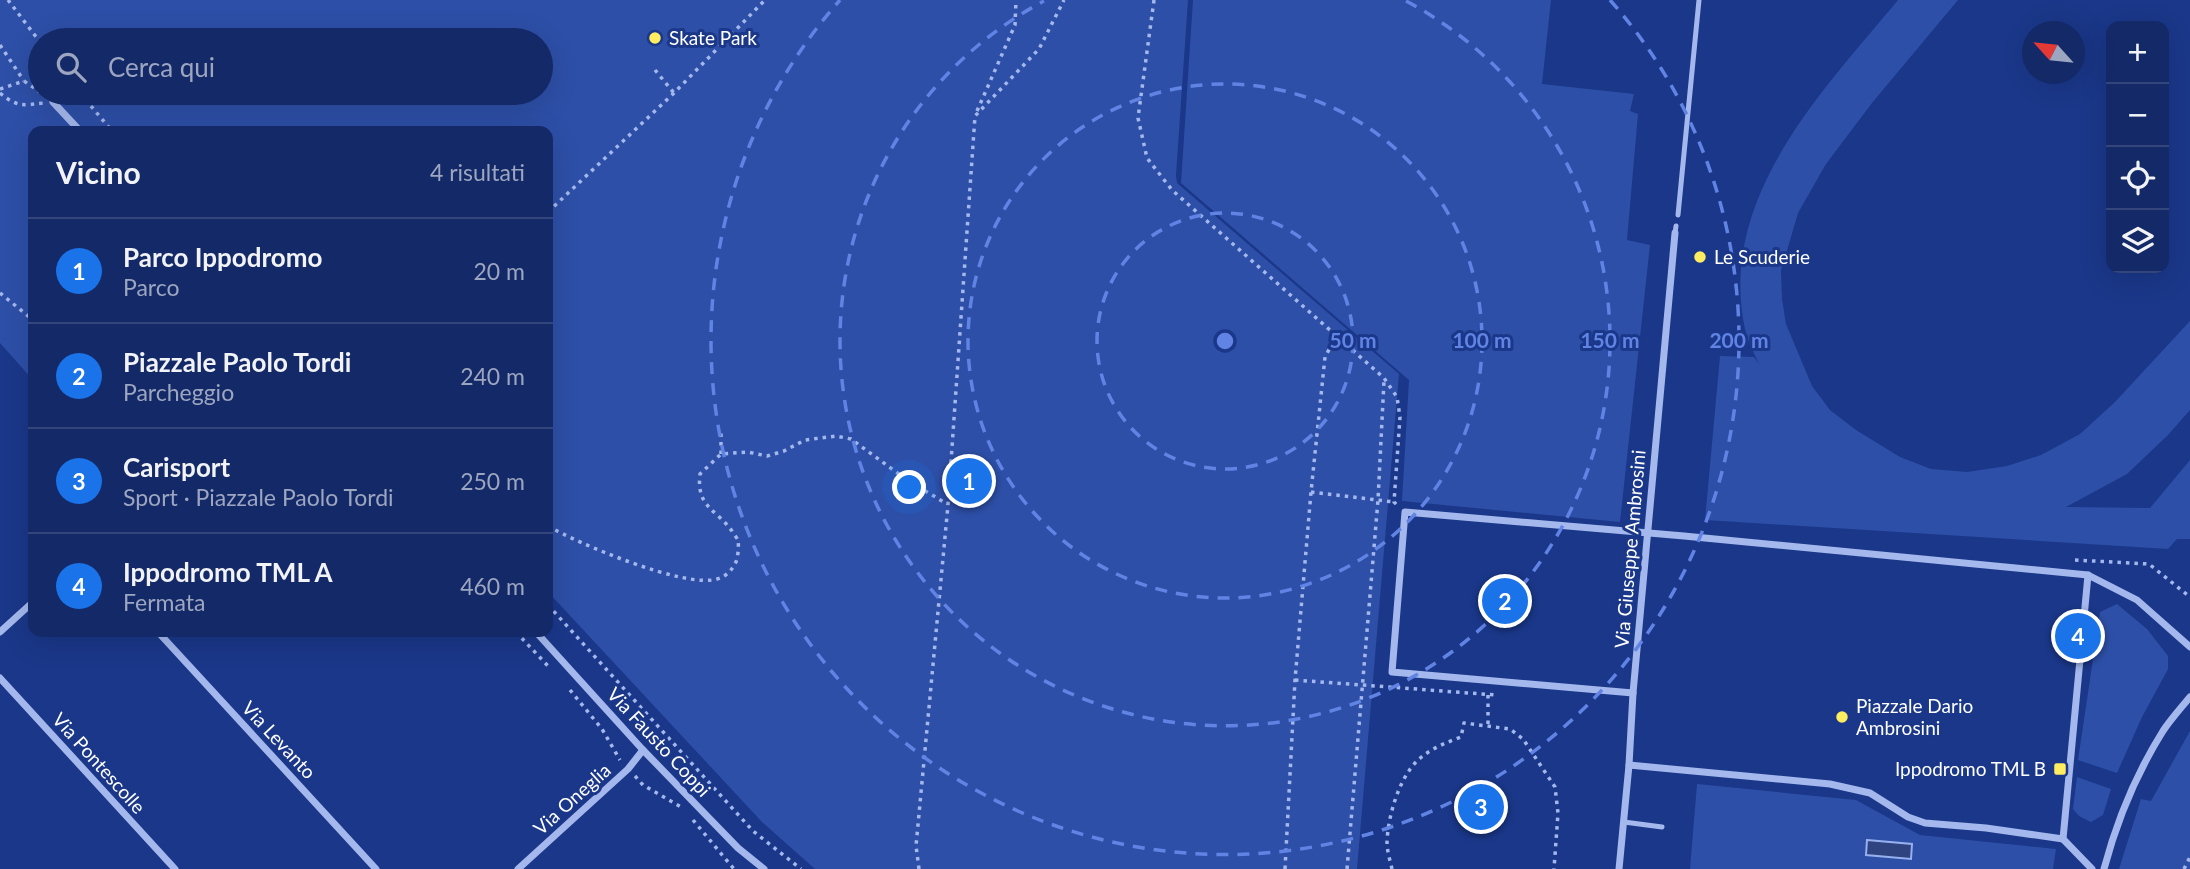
<!DOCTYPE html>
<html lang="it">
<meta charset="utf-8">
<style>
body{margin:0;font-family:Lato,sans-serif;background:#1d316d;color:#f1f3f6}
.controls{position:absolute;right:21px;top:21px;display:grid;overflow:hidden;border-radius:14px;box-shadow:0 7px 28px #0002}
.controls button{width:63px;height:63px;display:grid;place-items:center;padding:0;border:0;border-bottom:2px solid #33457b;background:#142967;color:#f1f3f6;font:35px sans-serif}
.compass{position:absolute;left:2022px;top:21px;width:63px;height:63px;border-radius:50%;background:#142967;box-shadow:0 7px 28px #0002;rotate:297deg}
.you{position:absolute;left:910px;top:488px;width:24px;height:24px;margin:-18px;border:5px solid #fff;border-radius:50%;background:#1a73e8;box-shadow:0 0 0 10px #1a73e833}
.badge{display:grid;place-items:center;width:46px;height:46px;border-radius:50%;background:#1a73e8;color:#fff;font-size:23px;font-weight:700}
.pin{position:absolute;translate:-50% -50%;border:4px solid #fff;box-shadow:0 2px 7px #0006}
.list{margin:0;padding:0;list-style:none}
h2{display:flex;justify-content:space-between;align-items:center;height:91px;margin:0;padding:0 28px;font-size:30px}
h2 small{font-size:23px;font-weight:400;color:#9da6c0}
.list li{display:grid;grid-template-columns:46px 1fr auto;gap:21px;align-items:center;box-sizing:border-box;height:105px;padding:0 28px;border-top:2px solid #33457b}
.list b{display:block;font-size:26px;white-space:nowrap}
.list p{margin:0;font-size:23px;white-space:nowrap;color:#9da6c0}
.list em{font-size:23px;font-style:normal;color:#9da6c0}
.icon{flex:none;width:38px;height:38px;fill:none;stroke:currentColor;stroke-width:2;stroke-linecap:round;stroke-linejoin:round}
.map{position:relative;flex:none;width:2190px;height:869px;overflow:hidden}
.search{position:absolute;background:#142967;box-shadow:0 7px 28px #0002;left:28px;top:28px;width:525px;height:77px;display:flex;align-items:center;gap:18px;box-sizing:border-box;padding:0 24px;border-radius:38px;color:#9da6c0;font-size:26px}
.panel{position:absolute;background:#142967;box-shadow:0 7px 28px #0002;left:28px;top:126px;width:525px;height:511px;border-radius:14px}
.map>svg:first-child{display:block}
.green{fill:#2d4fa7;fill-rule:evenodd}
.water{fill:#2e4380;stroke:#97b0ef;stroke-width:2}
.lines{fill:none;stroke-linecap:round;stroke-linejoin:round}
.path{stroke:#a4b8ed;stroke-width:3.5;stroke-dasharray:3.5 5;stroke-linecap:butt}
.service{stroke:#a4b8ed;stroke-width:5}
.minor{stroke:#a4b8ed;stroke-width:7}
.ring{fill:none;stroke:#6183e4;stroke-width:3.5;stroke-dasharray:12 9}
.poi-dot{fill:#feec61;stroke:#1a3789;stroke-width:2.5}
.labels{text-anchor:middle;stroke-width:6;stroke-linejoin:round;paint-order:stroke}
.poi-label{font-size:19px;fill:#fff;stroke:#1a3789;text-anchor:start}
.street-label{font-size:19px;fill:#fff;stroke:#1a3789}
.centre{fill:#6183e4;stroke:#1a3789;stroke-width:3.5}
.ring-label{font-size:21px;text-anchor:middle;font-weight:bold;fill:#6183e4;stroke:#1a3789;stroke-width:6;stroke-linejoin:round;paint-order:stroke}
</style>
<div class="map">
<svg width="2190" height="869" viewBox="0 0 2190 869">
<rect width="100%" height="100%" fill="#1a3789"/>
<g class="green">
<path d="M0,0H1188L1176,175L1177,183L1399,374L1357,869H815L762,822L548,592V131H33V380L0,343ZM40,40H541V93H40Z"/>
<polygon points="1193,0 1551,0 1542,84 1634,94 1630,111 1638,114 1627,240 1650,245 1620,522 1402,501 1409,380 1181,183"/>
<path d="M1898,0H1958L1872,103L1826,164L1798,213L1781,271L1782,299L1786,324L1812,386L1830,410L1856,430L1900,457L1931,469L1967,472L2007,466L2041,455L2080,434L2115,402L2190,321V410L2168,435L2127,474L2066,507L2150,508L2190,460V539H2177L2168,549L1705,520L1720,356L1754,357L1759,364C1754,353 1747,341 1745,329C1717,198 1821,93 1898,0Z"/>
<polygon points="2117,604 2147,629 2168,656 2168,669 2142,717 2117,773 2078,760 2100,612"/>
<polygon points="2190,731 2190,869 2119,869 2141,799 2151,801"/>
<polygon points="2077,777 2111,789 2103,815 2091,822 2079,816 2073,809"/>
<polygon points="1697,784 1856,800 1920,835 2056,849 2053,869 1690,869"/>
</g>
<polygon class="water" points="1867,840 1912,844 1911,859 1866,855"/>
<g class="lines">
<g class="path">
<polyline points="8,0 40,42"/>
<polyline points="1154,0 1138,118 1147,158 1172,190 1384,378 1397,397 1400,417 1394,502 1398,506"/>
<polyline points="0,45 24,81"/>
<polyline points="655,70 674,93"/>
<polyline points="0,89 24,81 40,92"/>
<path d="M0,93C18,108 23,105 44,103"/>
<polyline points="80,93 112,131"/>
<polyline points="977,111 1015,25 1016,0"/>
<polyline points="548,212 674,93 765,0"/>
<polyline points="0,293 33,320"/>
<polyline points="721,454 721,429"/>
<polyline points="1311,492 1394,502"/>
<path d="M548,526C577,543 685,589 717,579C727,576 731,571 736,562C738,556 739,547 738,540C737,538 733,533 732,531C716,509 696,507 700,474L721,454L748,452L767,456L784,451L805,440L836,436L851,439L907,480L947,504"/>
<polyline points="2075,560 2149,564 2190,597"/>
<polyline points="548,605 753,831 801,869"/>
<polyline points="516,632 548,666"/>
<polyline points="1295,680 1496,695"/>
<polyline points="570,690 602,729 620,760"/>
<polyline points="1488,724 1488,694"/>
<polyline points="635,776 643,785 681,807"/>
<polyline points="693,820 734,869"/>
<polyline points="919,869 916,846 948,505 975,116 1039,49 1064,0"/>
<polyline points="1285,869 1295,680 1311,492 1325,357 1336,337"/>
<polyline points="1347,869 1378,500 1384,381"/>
<path d="M1392,869C1390,860 1387,851 1387,842C1388,816 1399,778 1418,760C1430,749 1445,743 1461,737L1464,723L1510,729L1523,739L1555,787L1558,813L1554,869"/>
<polyline points="2184,869 2190,857"/>
</g>
<g class="service">
<polyline points="1678,215 1699,0"/>
<polyline points="1675,233 1676,226"/>
<polyline points="1624,822 1662,827"/>
</g>
<g class="minor">
<polyline points="53,102 80,131"/>
<polyline points="2088,575 2063,839 2092,869"/>
<polyline points="0,632 33,602"/>
<polyline points="158,632 376,869"/>
<polyline points="536,632 643,750 738,848 764,869"/>
<polyline points="0,678 175,869"/>
<polyline points="1633,693 1392,672 1405,512 1684,536 2088,575 2137,600 2190,647"/>
<polyline points="1629,765 1830,784 1870,793 1908,817 1925,823 1986,828 2063,839"/>
<polyline points="518,869 628,769 643,750"/>
<polyline points="1619,869 1629,765 1633,693 1675,233"/>
<path d="M2104,869C2117,820 2136,774 2163,731C2171,719 2181,708 2190,697"/>
</g>
</g>
<g class="ring">
<circle cx="1225" cy="341" r="128"/>
<circle cx="1225" cy="341" r="257"/>
<path d="M1406 1A385 385 0 1 1 1044 1"/>
<path d="M1610 0A514 514 0 1 1 840 0"/>
</g>
<g class="poi-dot">
<circle cx="655" cy="38" r="7"/>
<circle cx="1700" cy="257" r="7"/>
<circle cx="1842" cy="717" r="7"/>
<rect x="2053" y="762" width="14" height="14" rx="3.5"/>
</g>
<g class="labels">
<g class="poi-label">
<text x="669" y="45">Skate Park</text>
<text x="1714" y="264">Le Scuderie</text>
<text x="1856" y="713">Piazzale Dario<tspan x="1856" dy="22">Ambrosini</tspan></text>
<text x="2046" y="776" text-anchor="end">Ippodromo TML B</text>
</g>
<g class="street-label">
<text transform="translate(1630 549) rotate(-85)" y="7">Via Giuseppe Ambrosini</text>
<text transform="translate(279 740) rotate(47)" y="7">Via Levanto</text>
<text transform="translate(659 742) rotate(47)" y="7">Via Fausto Coppi</text>
<text transform="translate(99 763) rotate(48)" y="7">Via Pontescolle</text>
<text transform="translate(572 799) rotate(-42)" y="7">Via Oneglia</text>
</g>
</g>
<circle cx="1225" cy="341" r="10" class="centre"/>
<g class="ring-label">
<text x="1353" y="348">50 m</text>
<text x="1482" y="348">100 m</text>
<text x="1610" y="348">150 m</text>
<text x="1739" y="348">200 m</text>
</g>
</svg>
<div class="controls">
<button>+</button>
<button>−</button>
<button><svg class="icon" aria-label="locate" viewBox="0 0 24 24"><circle cx="12" cy="12" r="6"/><path d="M12 2v4M12 18v4M2 12h4M18 12h4"/></svg></button>
<button><svg class="icon" aria-label="layers" viewBox="0 0 24 24"><path d="M12 4l9 5-9 5-9-5zM3 14l9 5 9-5"/></svg></button>
</div>
<svg class="compass" viewBox="-18 -18 36 36"><path d="M0-13l5 13h-10z" fill="#e53935"/><path d="M0 13l5-13h-10z" fill="#9da6c0"/></svg>
<div class="you"></div>
<div class="pin badge" style="left:969px;top:481px">1</div>
<div class="pin badge" style="left:1505px;top:601px">2</div>
<div class="pin badge" style="left:1481px;top:807px">3</div>
<div class="pin badge" style="left:2078px;top:636px">4</div>
<div class="search"><svg class="icon" aria-label="search" viewBox="0 0 24 24"><circle cx="10" cy="10" r="6"/><path d="M15 15l6 6"/></svg>Cerca qui</div>
<section class="panel">
<h2>Vicino<small>4 risultati</small></h2>
<ul class="list">
<li><span class="badge">1</span><div><b>Parco Ippodromo</b><p>Parco</p></div><em>20 m</em></li>
<li><span class="badge">2</span><div><b>Piazzale Paolo Tordi</b><p>Parcheggio</p></div><em>240 m</em></li>
<li><span class="badge">3</span><div><b>Carisport</b><p>Sport · Piazzale Paolo Tordi</p></div><em>250 m</em></li>
<li><span class="badge">4</span><div><b>Ippodromo TML A</b><p>Fermata</p></div><em>460 m</em></li>
</ul>
</section>
</div>
